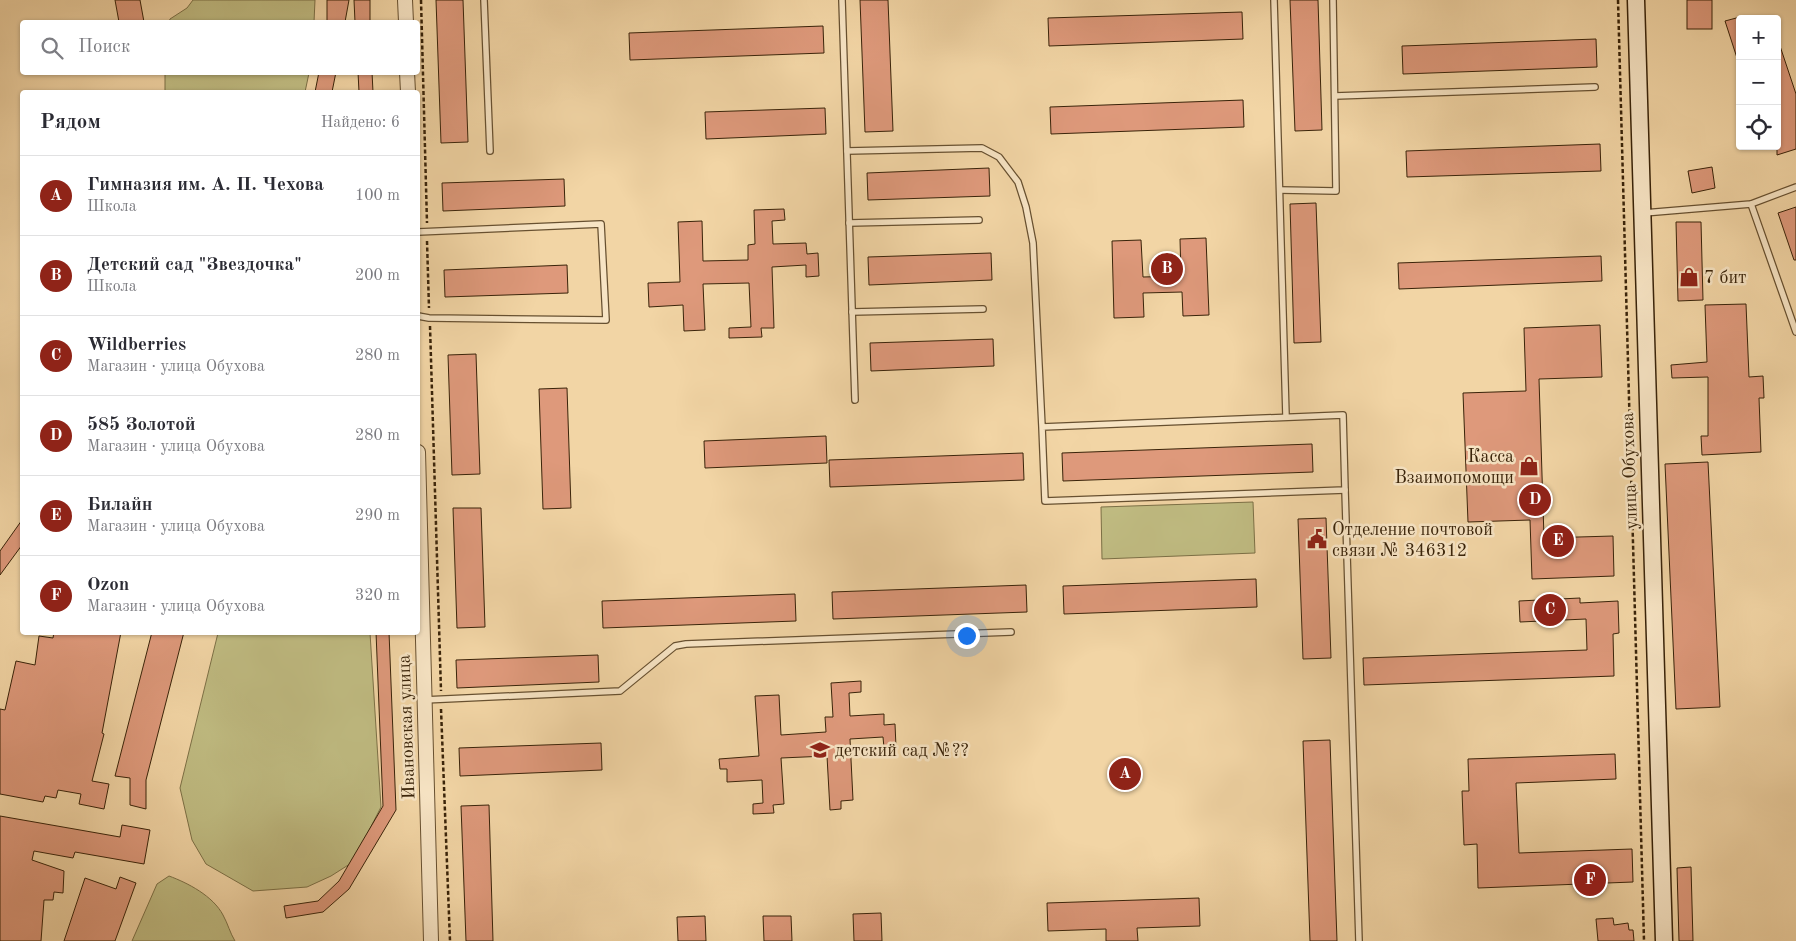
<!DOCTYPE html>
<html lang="ru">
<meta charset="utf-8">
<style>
body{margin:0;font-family:"Old Standard TT",serif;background:#f7f7f7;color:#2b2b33}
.controls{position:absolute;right:15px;top:15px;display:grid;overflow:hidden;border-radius:5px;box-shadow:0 1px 4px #0004}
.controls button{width:45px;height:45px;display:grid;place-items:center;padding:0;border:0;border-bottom:1px solid #e1e1e2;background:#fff;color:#2b2b33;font:25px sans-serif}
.you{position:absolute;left:966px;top:635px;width:18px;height:18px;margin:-12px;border:4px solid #fff;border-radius:50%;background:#1a73e8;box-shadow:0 0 0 8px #1a73e833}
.badge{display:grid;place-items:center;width:32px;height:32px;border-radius:50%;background:#8f2418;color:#fff;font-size:16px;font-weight:700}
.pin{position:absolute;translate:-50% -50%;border:2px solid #fff;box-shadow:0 1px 5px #0006}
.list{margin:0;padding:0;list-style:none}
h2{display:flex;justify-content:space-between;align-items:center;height:65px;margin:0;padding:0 20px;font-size:21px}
h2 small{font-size:16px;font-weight:400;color:#7c7c81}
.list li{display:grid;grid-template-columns:32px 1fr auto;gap:15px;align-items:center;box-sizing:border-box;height:80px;padding:0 20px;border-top:1px solid #e1e1e2}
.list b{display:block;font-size:19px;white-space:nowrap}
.list p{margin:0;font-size:16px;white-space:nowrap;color:#7c7c81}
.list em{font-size:16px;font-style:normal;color:#7c7c81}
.icon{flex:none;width:28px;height:28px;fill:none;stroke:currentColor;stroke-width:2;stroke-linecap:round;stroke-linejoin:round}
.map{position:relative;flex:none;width:1796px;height:941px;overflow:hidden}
.search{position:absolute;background:#fff;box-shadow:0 1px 4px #0004;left:20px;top:20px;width:400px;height:55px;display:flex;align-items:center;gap:12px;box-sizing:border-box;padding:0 18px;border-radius:5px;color:#7c7c81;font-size:19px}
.panel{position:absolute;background:#fff;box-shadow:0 1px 4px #0004;left:20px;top:90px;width:400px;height:545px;border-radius:5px}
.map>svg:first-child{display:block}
.green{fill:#c0bc82;stroke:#7c7046}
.building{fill:#de997b;stroke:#392309}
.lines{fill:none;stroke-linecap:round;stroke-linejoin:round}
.service-casing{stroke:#675030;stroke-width:8}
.tertiary-casing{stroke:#675030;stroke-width:16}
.secondary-casing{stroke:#392309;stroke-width:19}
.path{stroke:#392309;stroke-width:2.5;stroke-dasharray:4 2.5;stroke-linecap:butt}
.service{stroke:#f7e4c4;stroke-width:5.5}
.tertiary{stroke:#f7e4c4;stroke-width:14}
.secondary{stroke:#f7e4c4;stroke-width:16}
.labels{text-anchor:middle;stroke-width:5;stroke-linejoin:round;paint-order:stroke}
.poi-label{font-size:18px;fill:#392309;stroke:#f7e4c4;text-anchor:start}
.street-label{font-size:18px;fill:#392309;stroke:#f7e4c4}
</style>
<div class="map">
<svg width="1796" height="941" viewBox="0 0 1796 941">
<rect width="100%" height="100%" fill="#f2d5a5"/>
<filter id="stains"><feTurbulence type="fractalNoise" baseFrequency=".004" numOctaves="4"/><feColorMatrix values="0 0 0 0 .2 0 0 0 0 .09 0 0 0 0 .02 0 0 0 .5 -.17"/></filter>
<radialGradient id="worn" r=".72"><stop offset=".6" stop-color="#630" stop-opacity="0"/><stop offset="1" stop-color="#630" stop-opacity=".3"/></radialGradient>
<g class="green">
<polygon points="193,0 315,0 314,22 169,22 170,19 187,8"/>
<polygon points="165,73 165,72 309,73 305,92 165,92"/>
<polygon points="1253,502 1255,553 1102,559 1101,507"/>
<polygon points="218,633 370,633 381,807 353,862 331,876 307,887 253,891 206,864 192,840 180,788"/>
<path d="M169,876C188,883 213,896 223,915C228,924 230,933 235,941H132L157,884Z"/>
</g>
<g class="building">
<polygon points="115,0 140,0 144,22 119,22"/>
<polygon points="327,0 349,0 345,22 327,22"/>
<polygon points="354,0 370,0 370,22 355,22"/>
<polygon points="436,0 463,0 468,142 441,143"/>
<polygon points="860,0 888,0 893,131 865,132"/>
<polygon points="1290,0 1318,0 1322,130 1295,131"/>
<rect x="1687" y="0" width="25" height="29"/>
<polygon points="1242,12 1243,39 1049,46 1048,18"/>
<polygon points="1740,17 1740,60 1738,61 1725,21"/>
<polygon points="823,26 824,53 630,60 629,33"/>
<polygon points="1596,39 1597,67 1403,74 1402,46"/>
<polygon points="1777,43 1779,43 1796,94 1796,149 1777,155"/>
<polygon points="319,72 336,72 332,92 315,92"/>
<polygon points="358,72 372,72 373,92 359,92"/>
<polygon points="1243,100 1244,127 1051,134 1050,107"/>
<polygon points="825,108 826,134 706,139 705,112"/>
<polygon points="1600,144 1601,171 1407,177 1406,151"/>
<polygon points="1712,167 1715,188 1692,193 1688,171"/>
<polygon points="989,168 990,196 868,200 867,173"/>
<polygon points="564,179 565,206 443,211 442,183"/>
<polygon points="1316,203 1321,342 1294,343 1290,204"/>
<polygon points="1796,207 1796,260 1794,260 1778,213"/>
<polygon points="784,209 785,220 772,221 773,244 806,243 807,254 818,253 819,276 806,277 806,265 772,267 774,328 761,328 762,337 729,338 729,328 751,327 749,283 703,284 705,330 684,331 683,305 649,307 648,283 680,282 678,222 702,221 703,261 748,260 748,245 755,244 754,210"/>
<polygon points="1676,222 1701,222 1703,300 1678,301"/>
<polygon points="1206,238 1209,315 1183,316 1182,292 1143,293 1144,317 1114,318 1112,241 1141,240 1143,277 1181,276 1180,239"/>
<polygon points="991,253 992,280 869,285 868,257"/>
<polygon points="1601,256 1602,281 1399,289 1398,263"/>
<polygon points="567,265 568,293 445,297 444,270"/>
<polygon points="1746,304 1749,377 1763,376 1764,398 1759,398 1761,452 1702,455 1701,436 1708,436 1708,377 1672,378 1671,365 1707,362 1705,305"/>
<polygon points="1600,325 1602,377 1539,379 1544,538 1613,536 1614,576 1532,579 1530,520 1468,522 1463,393 1526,391 1524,328"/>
<polygon points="993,339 994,366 871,371 870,343"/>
<polygon points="476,354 480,474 452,475 448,355"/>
<polygon points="567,388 571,508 543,509 539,389"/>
<polygon points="826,436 827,463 705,468 704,441"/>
<polygon points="1312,444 1313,472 1063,481 1062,453"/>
<polygon points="1023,453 1024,480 830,487 829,460"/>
<polygon points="1708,462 1720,707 1676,709 1665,464"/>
<polygon points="453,508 481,508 485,627 457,628"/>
<polygon points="1326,518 1331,658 1303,659 1298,519"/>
<polygon points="22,520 22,545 0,575 0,551"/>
<polygon points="1256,579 1257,607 1064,614 1063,586"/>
<polygon points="1026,585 1027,612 833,619 832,592"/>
<polygon points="795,594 796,621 603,628 602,601"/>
<polygon points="1580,598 1580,603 1618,601 1619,633 1613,634 1614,676 1364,685 1363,658 1587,650 1586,619 1520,622 1519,601"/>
<polygon points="54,632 121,632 102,733 104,734 92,781 109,784 104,809 79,804 81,794 58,790 56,798 45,796 43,802 0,794 0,709 5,710 16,661 35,665 39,636 53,638"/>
<polygon points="152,632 184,632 146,780 146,809 130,805 130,778 115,776"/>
<polygon points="376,632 389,632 396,810 349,889 323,912 286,918 284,906 318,901 339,881 383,806"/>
<polygon points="598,655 599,682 457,688 456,660"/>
<polygon points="861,681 861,692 849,693 850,716 884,714 884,725 895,724 896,747 884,748 883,737 850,739 853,800 841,801 841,809 830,810 827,756 781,758 784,804 773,805 774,813 753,814 753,804 763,803 762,780 727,782 727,769 720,769 719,759 759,756 755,696 779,695 781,735 826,732 825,717 833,717 831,683"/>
<polygon points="1330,740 1337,941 1310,941 1303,741"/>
<polygon points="601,743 602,770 460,776 459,748"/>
<polygon points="1615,754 1616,779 1516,783 1519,853 1632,849 1633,882 1478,888 1477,844 1464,845 1462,791 1469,791 1468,759"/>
<polygon points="489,805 493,941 466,941 461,806"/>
<polygon points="0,816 120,837 122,825 150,830 144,864 75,852 73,858 34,851 32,860 64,871 63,893 54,892 53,900 44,900 41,941 0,941"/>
<polygon points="1691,867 1693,941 1679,941 1677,868"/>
<polygon points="120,877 136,883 115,941 64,941 85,878 116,889"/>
<polygon points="1199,898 1200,926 1137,928 1138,941 1106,941 1106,929 1048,931 1047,903"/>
<polygon points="881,913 882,941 854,941 853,914"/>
<polygon points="705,916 706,941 678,941 677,917"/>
<polygon points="763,916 791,916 792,941 764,941"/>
<polygon points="1613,918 1614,925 1628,923 1629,930 1633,930 1634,941 1598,941 1596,919"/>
</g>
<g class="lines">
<defs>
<g id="service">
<polyline points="484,0 490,151"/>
<polyline points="842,0 855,400"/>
<polyline points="1274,0 1286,416"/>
<polyline points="1335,96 1595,87"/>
<polyline points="847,151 982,148 999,157 1018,182 1026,207 1033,243 1042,427 1343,415 1345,490 1045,501 1042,427"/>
<polyline points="1280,190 1336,191 1333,0"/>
<polyline points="1751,204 1796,332"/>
<polyline points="1644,213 1751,204 1796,187"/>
<polyline points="849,223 979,220"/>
<polyline points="418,232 601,224 606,320 429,318 418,316"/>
<polyline points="852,312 983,309"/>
<polyline points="1345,490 1359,941"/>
<polyline points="424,700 620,691 675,646 686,644 1011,632"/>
</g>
<g id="tertiary">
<polyline points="405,0 406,22"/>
<polyline points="407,72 408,92"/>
<polyline points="418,452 431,941"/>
</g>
<polyline id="secondary" points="1636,0 1664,941"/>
</defs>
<use href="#service" class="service-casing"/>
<use href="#tertiary" class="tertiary-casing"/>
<use href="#secondary" class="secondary-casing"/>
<g class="path">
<polyline points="421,0 427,223"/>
<polyline points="1618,0 1644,941"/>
<polyline points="427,241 429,308"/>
<polyline points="430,326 441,691"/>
<polyline points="441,709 450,941"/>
</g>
<use href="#service" class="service"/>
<use href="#tertiary" class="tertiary"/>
<use href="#secondary" class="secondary"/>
</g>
<defs>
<symbol id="shop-bare" viewBox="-9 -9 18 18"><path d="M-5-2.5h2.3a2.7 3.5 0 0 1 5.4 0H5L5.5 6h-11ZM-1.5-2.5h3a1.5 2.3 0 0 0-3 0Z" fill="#8f2418" stroke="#f7e4c4" stroke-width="2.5" paint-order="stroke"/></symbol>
<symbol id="civic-bare" viewBox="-9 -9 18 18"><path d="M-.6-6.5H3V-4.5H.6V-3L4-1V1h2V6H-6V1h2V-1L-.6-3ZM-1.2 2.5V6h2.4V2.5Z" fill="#8f2418" stroke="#f7e4c4" stroke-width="2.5" paint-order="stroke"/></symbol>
<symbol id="school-bare" viewBox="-9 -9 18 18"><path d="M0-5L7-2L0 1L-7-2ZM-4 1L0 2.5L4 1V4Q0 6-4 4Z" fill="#8f2418" stroke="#f7e4c4" stroke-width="2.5" paint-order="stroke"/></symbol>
</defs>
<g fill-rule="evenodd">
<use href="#shop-bare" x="1675" y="263" width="28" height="28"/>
<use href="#shop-bare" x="1515" y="452" width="28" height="28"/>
<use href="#civic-bare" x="1303" y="525" width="28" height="28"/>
<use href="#school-bare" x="806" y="736" width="28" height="28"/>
</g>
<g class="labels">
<g class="poi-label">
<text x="1704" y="283">7 бит</text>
<text x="1514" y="462" text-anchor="end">Касса<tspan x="1514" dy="21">Взаимопомощи</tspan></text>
<text x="1332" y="535">Отделение почтовой<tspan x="1332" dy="21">связи № 346312</tspan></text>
<text x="835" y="756">детский сад №??</text>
</g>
<g class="street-label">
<text transform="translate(1629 471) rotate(-92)" y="6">улица Обухова</text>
<text transform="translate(406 727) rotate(-92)" y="6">Ивановская улица</text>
</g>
</g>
<rect width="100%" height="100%" filter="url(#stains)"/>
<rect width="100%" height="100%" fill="url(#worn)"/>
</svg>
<div class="controls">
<button>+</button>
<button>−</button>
<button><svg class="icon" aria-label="locate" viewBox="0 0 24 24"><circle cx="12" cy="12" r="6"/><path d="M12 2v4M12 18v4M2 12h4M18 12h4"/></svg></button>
</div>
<div class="you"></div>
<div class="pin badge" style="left:1125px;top:774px">A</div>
<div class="pin badge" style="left:1167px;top:269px">B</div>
<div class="pin badge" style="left:1550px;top:610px">C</div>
<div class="pin badge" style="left:1535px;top:500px">D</div>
<div class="pin badge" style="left:1558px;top:541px">E</div>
<div class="pin badge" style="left:1590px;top:880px">F</div>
<div class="search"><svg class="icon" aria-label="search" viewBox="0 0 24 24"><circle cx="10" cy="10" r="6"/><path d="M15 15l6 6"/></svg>Поиск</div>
<section class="panel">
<h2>Рядом<small>Найдено: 6</small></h2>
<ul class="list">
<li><span class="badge">A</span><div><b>Гимназия им. А. П. Чехова</b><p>Школа</p></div><em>100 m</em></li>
<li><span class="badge">B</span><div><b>Детский сад &quot;Звездочка&quot;</b><p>Школа</p></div><em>200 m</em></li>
<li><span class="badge">C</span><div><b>Wildberries</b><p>Магазин · улица Обухова</p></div><em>280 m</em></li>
<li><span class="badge">D</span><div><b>585 Золотой</b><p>Магазин · улица Обухова</p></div><em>280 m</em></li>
<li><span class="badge">E</span><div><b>Билайн</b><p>Магазин · улица Обухова</p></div><em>290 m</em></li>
<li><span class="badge">F</span><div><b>Ozon</b><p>Магазин · улица Обухова</p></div><em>320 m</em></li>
</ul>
</section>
</div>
